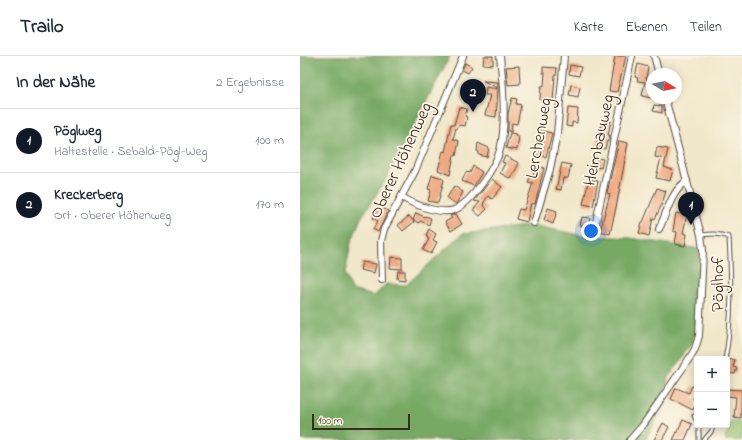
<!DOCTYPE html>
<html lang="de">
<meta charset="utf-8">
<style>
body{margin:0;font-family:"Indie Flower",sans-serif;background:#f6f6f7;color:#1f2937}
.controls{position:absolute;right:12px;bottom:12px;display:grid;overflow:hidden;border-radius:4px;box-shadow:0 2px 10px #0003}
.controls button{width:36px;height:36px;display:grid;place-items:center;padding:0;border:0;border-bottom:1px solid #e0e1e3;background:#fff;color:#1f2937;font:20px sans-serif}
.compass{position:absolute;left:346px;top:12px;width:36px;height:36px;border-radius:50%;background:#fff;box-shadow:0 2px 10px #0003;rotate:100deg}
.scale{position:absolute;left:12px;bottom:10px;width:98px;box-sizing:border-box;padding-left:4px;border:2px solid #3b2a1e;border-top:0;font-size:11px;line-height:14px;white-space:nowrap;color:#3b2a1e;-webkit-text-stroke:3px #fcf5e5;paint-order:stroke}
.you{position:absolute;left:291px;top:175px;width:14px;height:14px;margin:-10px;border:3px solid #fff;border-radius:50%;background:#1a73e8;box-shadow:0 0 0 6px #1a73e833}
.badge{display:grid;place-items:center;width:26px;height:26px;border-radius:50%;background:#111827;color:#fff;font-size:13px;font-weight:700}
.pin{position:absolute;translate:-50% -33px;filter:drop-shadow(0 1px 2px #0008)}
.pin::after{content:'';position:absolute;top:21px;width:14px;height:12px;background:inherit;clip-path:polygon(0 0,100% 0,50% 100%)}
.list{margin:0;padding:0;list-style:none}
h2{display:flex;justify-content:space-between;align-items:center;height:52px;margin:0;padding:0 16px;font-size:17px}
h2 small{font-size:13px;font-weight:400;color:#747a83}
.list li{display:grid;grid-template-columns:26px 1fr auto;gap:12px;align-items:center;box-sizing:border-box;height:64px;padding:0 16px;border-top:1px solid #e0e1e3}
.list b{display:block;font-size:15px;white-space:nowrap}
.list p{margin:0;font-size:13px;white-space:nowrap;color:#747a83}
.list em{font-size:13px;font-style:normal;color:#747a83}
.map{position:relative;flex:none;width:442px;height:384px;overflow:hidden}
header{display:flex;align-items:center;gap:24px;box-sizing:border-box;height:56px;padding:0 20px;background:#fff;border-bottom:1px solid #e0e1e3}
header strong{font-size:19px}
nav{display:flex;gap:22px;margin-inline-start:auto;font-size:14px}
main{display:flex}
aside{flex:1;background:#fff}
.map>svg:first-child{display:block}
.green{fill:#94c373;stroke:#687648}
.forest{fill:#77a965;stroke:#596a42}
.building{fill:#eea981}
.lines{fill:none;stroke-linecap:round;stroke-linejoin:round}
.lane-casing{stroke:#564638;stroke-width:5}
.street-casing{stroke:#564638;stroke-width:8}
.lane{stroke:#fff;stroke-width:3}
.street{stroke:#fff;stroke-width:6}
.labels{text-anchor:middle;stroke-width:3.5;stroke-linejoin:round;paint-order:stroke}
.street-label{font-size:18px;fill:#3b2a1e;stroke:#fcf5e5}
</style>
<header>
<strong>Trailo</strong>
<nav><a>Karte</a><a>Ebenen</a><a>Teilen</a></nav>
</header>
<main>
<aside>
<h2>In der Nähe<small>2 Ergebnisse</small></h2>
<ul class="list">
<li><span class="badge">1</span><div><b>Pöglweg</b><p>Haltestelle · Sebald-Pögl-Weg</p></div><em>100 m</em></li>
<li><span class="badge">2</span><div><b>Kreckerberg</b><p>Ort · Oberer Höhenweg</p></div><em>170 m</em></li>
</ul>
</aside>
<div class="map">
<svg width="442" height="384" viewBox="0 0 442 384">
<rect width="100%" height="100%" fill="#fcf5e5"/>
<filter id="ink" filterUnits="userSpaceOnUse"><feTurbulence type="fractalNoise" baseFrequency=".025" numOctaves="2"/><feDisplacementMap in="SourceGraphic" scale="8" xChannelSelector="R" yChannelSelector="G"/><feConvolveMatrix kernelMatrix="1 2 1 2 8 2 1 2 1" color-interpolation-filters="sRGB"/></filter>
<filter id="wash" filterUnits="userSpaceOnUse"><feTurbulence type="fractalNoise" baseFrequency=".012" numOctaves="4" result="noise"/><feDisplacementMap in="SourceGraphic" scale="16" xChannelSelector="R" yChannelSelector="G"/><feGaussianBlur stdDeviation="0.9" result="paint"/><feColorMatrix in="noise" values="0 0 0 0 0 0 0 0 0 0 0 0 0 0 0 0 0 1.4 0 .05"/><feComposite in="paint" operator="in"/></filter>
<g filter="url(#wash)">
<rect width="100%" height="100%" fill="#f1e7ca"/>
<polygon class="green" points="431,365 442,367 442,384 425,384"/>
<polygon class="forest" points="0,0 150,0 85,125 61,162 51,187 45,218 52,234 74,240 86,228 106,229 162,178 232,169 280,179 330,182 400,193 395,246 397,259 393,286 382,303 368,322 362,353 348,379 344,384 0,384"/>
<g id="blocks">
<g class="building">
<polygon points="184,0 193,0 193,9 183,8"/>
<polygon points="315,0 326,0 317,36 309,35"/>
<polygon points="165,7 172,11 168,17 162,14"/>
<polygon points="338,8 348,11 346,23 352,25 352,42 342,40 345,26 337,25 338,22 335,21"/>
<polygon points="270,9 281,11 279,20 269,18"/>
<polygon points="219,10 220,28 208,29 206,11"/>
<polygon points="243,11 257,12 256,20 255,20 253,45 240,44 241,30 244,30 245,17 243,17"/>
<polygon points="183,25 198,26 198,32"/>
<polygon points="165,27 173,29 172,35 163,33"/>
<polygon points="271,29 280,31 278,41 269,39"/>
<polygon points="186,31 198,33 196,61 185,59 190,39 185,39"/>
<polygon points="212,42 217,43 216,48 221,49 217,68 212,67 211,76 208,75 208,57"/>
<polygon points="354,49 362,50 362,57 353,55"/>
<polygon points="159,51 167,53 165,60 167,61 165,70 160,69 156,72 153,83 159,85 156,100 154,99 150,119 138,114 143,95 145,96 151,68 154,69"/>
<polygon points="268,52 278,53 277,67 272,66 272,71 266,70"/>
<polygon points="302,63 311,65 308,79 310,79 309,85 307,85 305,93 296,91"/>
<polygon points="241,75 252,77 246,101 235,99"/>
<polygon points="210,77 217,78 216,80 219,80 217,94 206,92"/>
<polygon points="319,85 328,87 317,147 310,178 300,175 310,138 307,137"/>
<polygon points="178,87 189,92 187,101 179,99 179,96 177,95"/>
<polygon points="357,91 368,93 364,111 373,114 370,125 356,122 361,102 355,101"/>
<polygon points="205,100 219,107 211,123 200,117 205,107 202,106"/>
<polygon points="294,101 303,103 301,112 292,110"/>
<polygon points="262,107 271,109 268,122 263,122 261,134 256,133"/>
<polygon points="173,110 182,116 174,130 162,125 166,116 170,117"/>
<polygon points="235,110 244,112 235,148 231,147 227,166 216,163 219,153 224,154 233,127 228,126 230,121 233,121"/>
<polygon points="132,119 140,121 144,124 138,147 128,145 131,134 128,133"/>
<polygon points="192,123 202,131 192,143 188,140 184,146 183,149 187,153 180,160 173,154 180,146 174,145"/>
<polygon points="289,123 298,125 293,150 283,148"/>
<polygon points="154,130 163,136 156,148 147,142"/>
<polygon points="357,132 366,135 362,148 355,163 353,162 349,180 339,177 342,166 343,166"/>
<polygon points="79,150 88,155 78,176 73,173 78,165 73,162"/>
<polygon points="248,152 257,155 253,168 244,164"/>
<polygon points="116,157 125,161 125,160 131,162 129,169 120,165 119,167 113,164"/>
<polygon points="376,157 387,159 383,177 387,178 385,190 375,188 377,176 373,175"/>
<polygon points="156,158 162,168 151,175 145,166 152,162 150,160"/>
<polygon points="109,160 114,166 103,175 98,169"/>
<polygon points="282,161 290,162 288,171 280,169"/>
<polygon points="129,173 136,178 133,184 137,186 131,198 123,194 129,183 127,182 128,180 126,179"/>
<polygon points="91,201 102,202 102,213 90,212"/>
<polygon points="62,206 76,208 74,217 60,214"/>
<polygon points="98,215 105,215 105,224 97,223"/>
<polygon points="430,303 435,304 433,311 437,312 435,318 427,317"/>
<polygon points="392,330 397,332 393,343 397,344 393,354 371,343 376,332 389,337"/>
<polygon points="427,333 442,334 441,362 434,361 436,341 427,340"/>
<polygon points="383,364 392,368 385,384 373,384"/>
<polygon points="363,367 369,371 362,384 354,384"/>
</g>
</g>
</g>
<g filter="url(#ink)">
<use href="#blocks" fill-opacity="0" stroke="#564638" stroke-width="1"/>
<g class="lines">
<defs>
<g id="lane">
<path d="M401,179C411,178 419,177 429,181C431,219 433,266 425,303"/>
<polyline points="394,360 397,365"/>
<polyline points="399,369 399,384"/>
<polyline points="404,384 411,376 414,369"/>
</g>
<g id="street">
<polyline points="354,0 359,18"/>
<path d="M102,141C112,148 141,159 154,154C171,147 195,112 200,94C207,69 203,27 200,0"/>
<polyline points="234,167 250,113 257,78 264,0"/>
<path d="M359,173C367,157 371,135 387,125"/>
<polyline points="294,175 332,0"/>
<polyline points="82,224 81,185 84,173 115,115 163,0"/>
<polyline points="330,384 343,369 389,303 395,293 399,280 403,194 401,179 365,42"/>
</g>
</defs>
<use href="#lane" class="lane-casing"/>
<use href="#street" class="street-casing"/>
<use href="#lane" class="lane"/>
<use href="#street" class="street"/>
</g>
</g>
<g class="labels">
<g class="street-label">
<text transform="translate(238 82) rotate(-80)" y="6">Lerchenweg</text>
<text transform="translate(298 84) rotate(-78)" y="6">Heimbauweg</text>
<text transform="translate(100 104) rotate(-65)" y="6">Oberer Höhenweg</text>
<text transform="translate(417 228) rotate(-90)" y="6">Pöglhof</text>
</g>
</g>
</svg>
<div class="controls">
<button>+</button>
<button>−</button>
</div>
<svg class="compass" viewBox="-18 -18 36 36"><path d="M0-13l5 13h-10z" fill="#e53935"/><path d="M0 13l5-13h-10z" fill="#747a83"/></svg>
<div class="scale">100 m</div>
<div class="you"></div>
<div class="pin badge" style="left:391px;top:169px">1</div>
<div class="pin badge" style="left:173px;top:56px">2</div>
</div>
</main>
